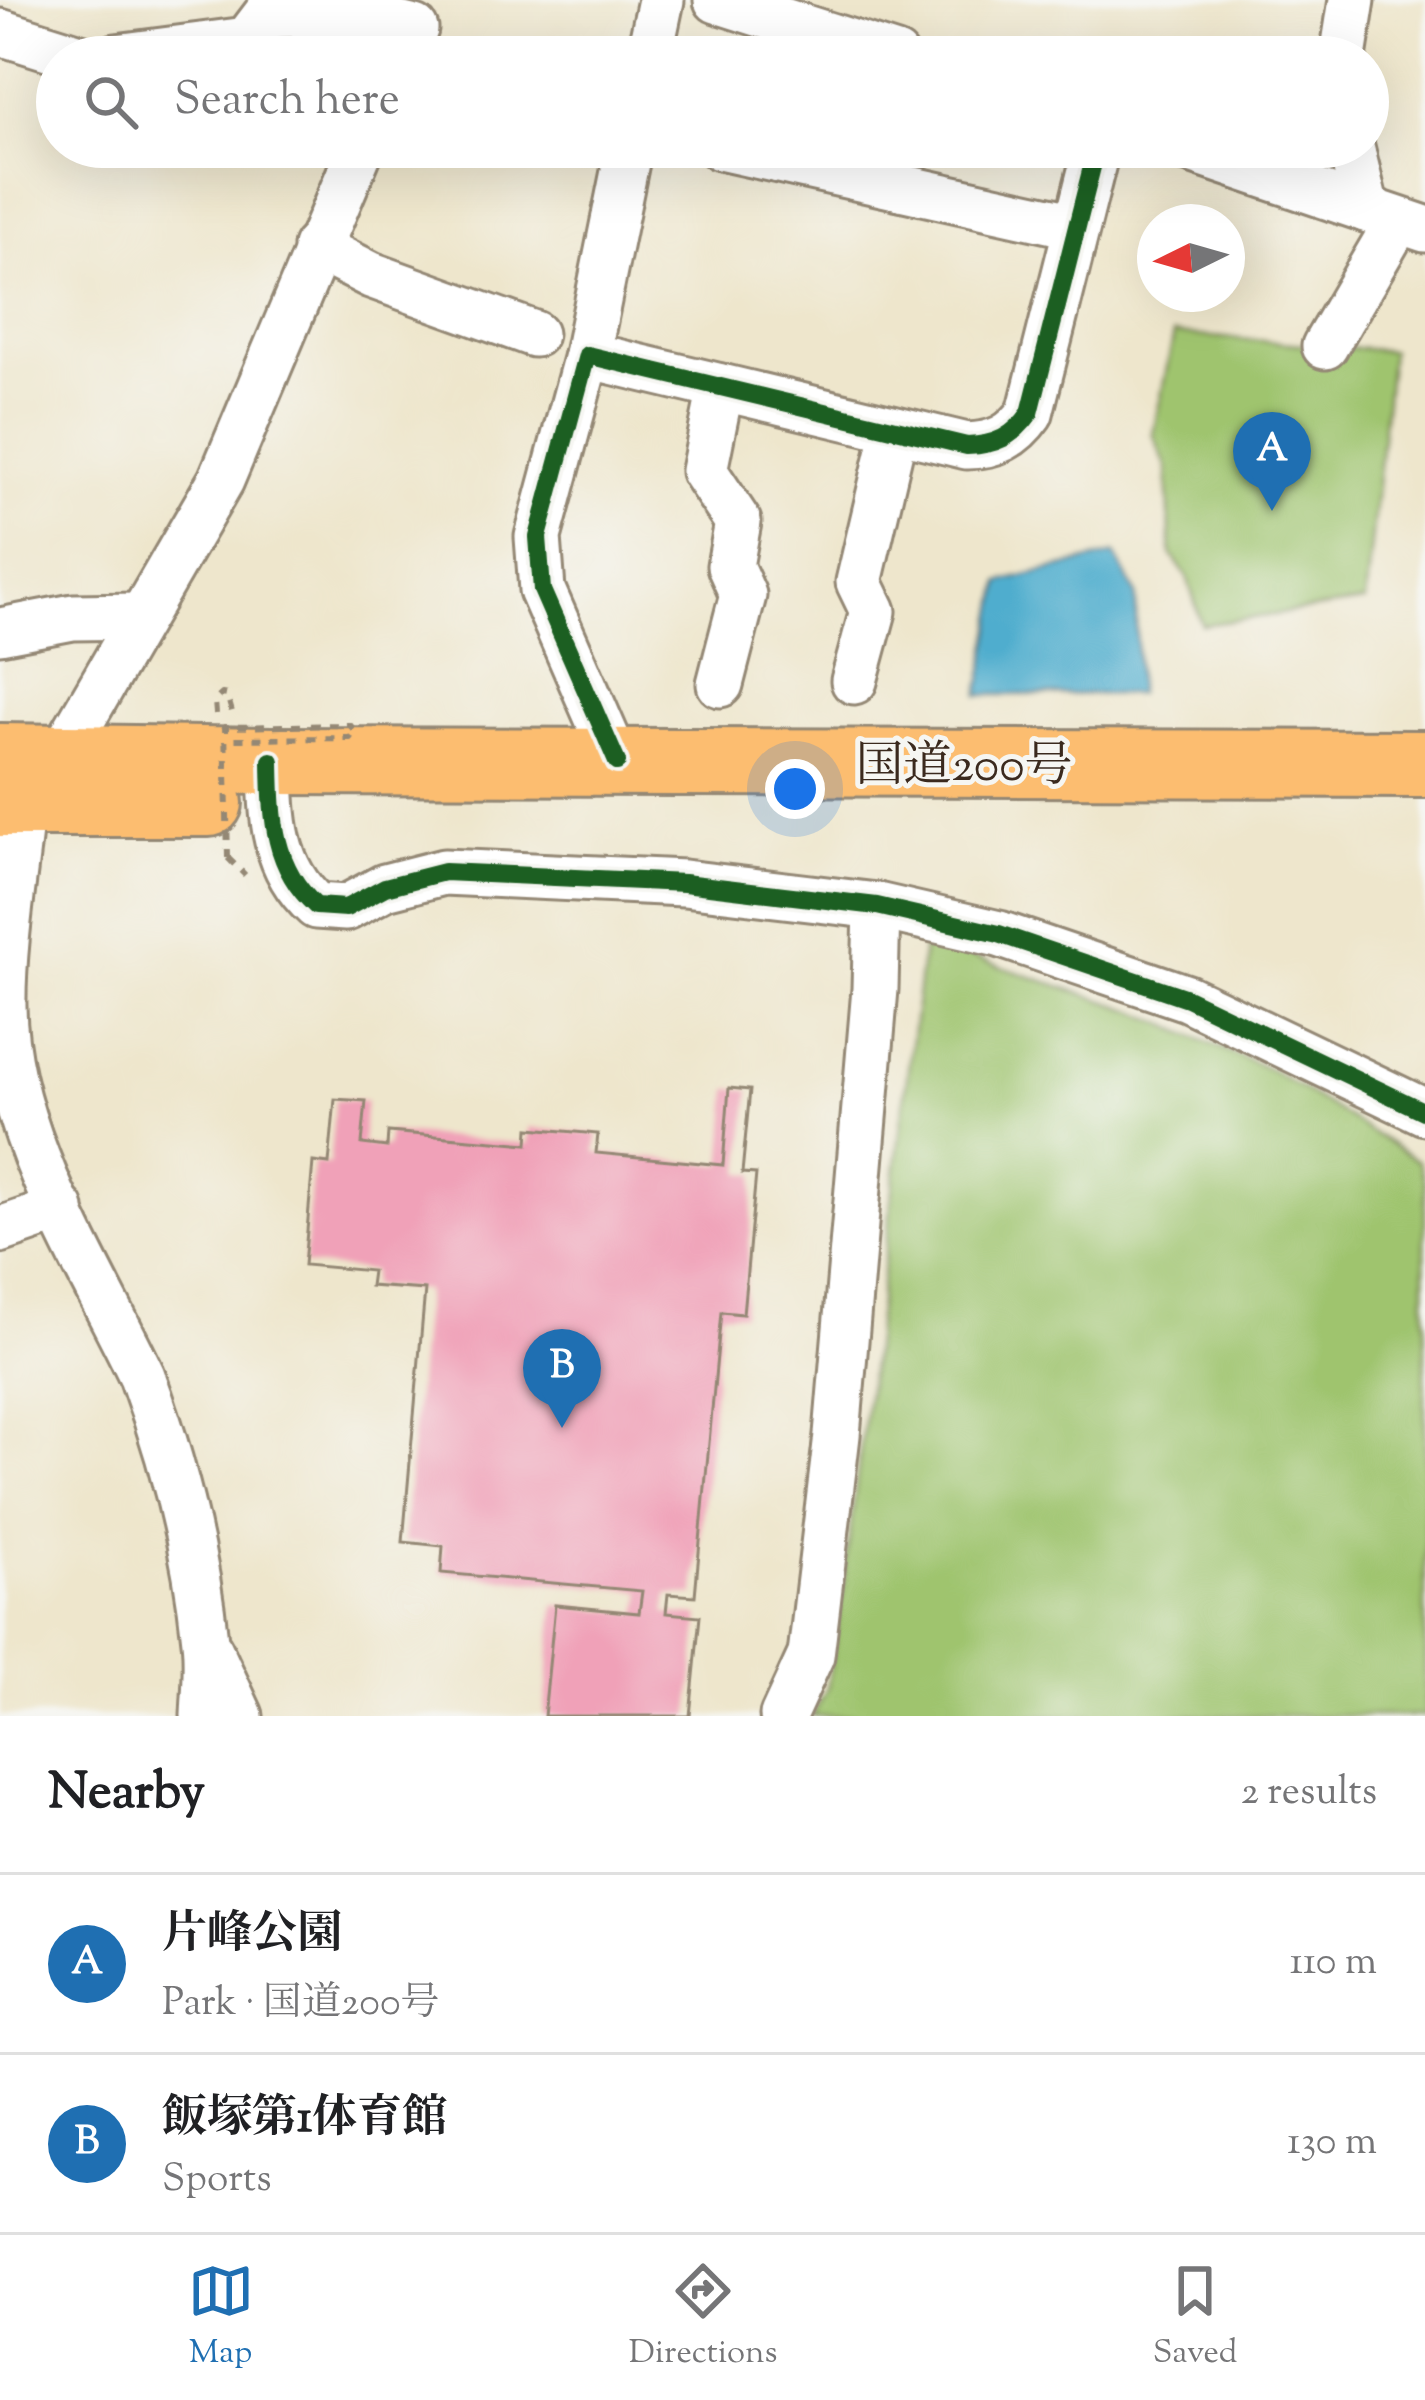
<!DOCTYPE html>
<meta charset="utf-8">
<style>
body{margin:0;font-family:"Sorts Mill Goudy","Noto Serif JP",serif;background:#f6f6f6;color:#202124}
.compass{position:absolute;left:1137px;top:204px;width:108px;height:108px;border-radius:50%;background:#fff;box-shadow:0 12px 48px #0002;rotate:265deg}
.you{position:absolute;left:795px;top:789px;width:42px;height:42px;margin:-30px;border:9px solid #fff;border-radius:50%;background:#1a73e8;box-shadow:0 0 0 18px #1a73e833}
.badge{display:grid;place-items:center;width:78px;height:78px;border-radius:50%;background:#1f6fb2;color:#fff;font-size:39px;font-weight:700}
.pin{position:absolute;translate:-50% -99px;filter:drop-shadow(0 3px 6px #0008)}
.pin::after{content:'';position:absolute;top:63px;width:42px;height:36px;background:inherit;clip-path:polygon(0 0,100% 0,50% 100%)}
.list{margin:0;padding:0;list-style:none}
h2{display:flex;justify-content:space-between;align-items:center;height:156px;margin:0;padding:0 48px;font-size:51px}
h2 small{font-size:39px;font-weight:400;color:#757577}
.list li{display:grid;grid-template-columns:78px 1fr auto;gap:36px;align-items:center;box-sizing:border-box;height:180px;padding:0 48px;border-top:3px solid #e0e0e0}
.list b{display:block;font-size:45px;white-space:nowrap}
.list p{margin:0;font-size:39px;white-space:nowrap;color:#757577}
.list em{font-size:39px;font-style:normal;color:#757577}
.icon{flex:none;width:66px;height:66px;fill:none;stroke:currentColor;stroke-width:2;stroke-linecap:round;stroke-linejoin:round}
.map{position:relative;flex:none;width:1425px;height:1716px;overflow:hidden}
.search{position:absolute;background:#fff;box-shadow:0 12px 48px #0002;left:36px;right:36px;top:36px;height:132px;display:flex;align-items:center;gap:30px;box-sizing:border-box;padding:0 42px;border-radius:66px;color:#757577;font-size:45px}
.sheet{height:516px;background:#fff}
nav{display:flex;justify-content:space-around;align-items:center;box-sizing:border-box;height:168px;border-top:3px solid #e0e0e0;background:#fff;font-size:33px;color:#757577}
nav a{display:grid;justify-items:center;gap:6px}
nav .on{color:#1f6fb2}
.map>svg:first-child{display:block}
.green{fill:#9fc46e;stroke:#6d7746;stroke-width:3}
.water{fill:#4fadce;stroke:#456c76;stroke-width:3}
.building{fill:#f0a1b8}
.lines{fill:none;stroke-linecap:round;stroke-linejoin:round}
.minor-casing{stroke:#948875;stroke-width:51}
.highway-casing{stroke:#948875;stroke-width:72}
.path{stroke:#948875;stroke-width:6;stroke-dasharray:9 9;stroke-linecap:butt}
.minor{stroke:#fff;stroke-width:45}
.highway{stroke:#fcbd6f;stroke-width:66}
.path-bridge{stroke:#948875;stroke-width:6;stroke-dasharray:9 9;stroke-linecap:butt}
.cycleway-casing{stroke:#f6f6f2;stroke-width:26}
.cycleway{stroke:#1b5e20;stroke-width:18}
.labels{text-anchor:middle;stroke-width:10;stroke-linejoin:round;paint-order:stroke}
.street-label{font-size:48px;fill:#3b2a1e;stroke:#f6f6f2}
</style>
<div class="map">
<svg width="1425" height="1716" viewBox="0 0 1425 1716">
<rect width="100%" height="100%" fill="#f6f6f2"/>
<filter id="ink" filterUnits="userSpaceOnUse"><feTurbulence type="fractalNoise" baseFrequency=".00833" numOctaves="2"/><feDisplacementMap in="SourceGraphic" scale="24" xChannelSelector="R" yChannelSelector="G"/><feConvolveMatrix kernelMatrix="1 2 1 2 8 2 1 2 1" color-interpolation-filters="sRGB"/></filter>
<filter id="wash" filterUnits="userSpaceOnUse"><feTurbulence type="fractalNoise" baseFrequency=".004" numOctaves="4" result="noise"/><feDisplacementMap in="SourceGraphic" scale="48" xChannelSelector="R" yChannelSelector="G"/><feGaussianBlur stdDeviation="2.7" result="paint"/><feColorMatrix in="noise" values="0 0 0 0 0 0 0 0 0 0 0 0 0 0 0 0 0 1.4 0 .05"/><feComposite in="paint" operator="in"/></filter>
<g filter="url(#wash)">
<rect width="100%" height="100%" fill="#eee6cc"/>
<g class="green">
<polygon points="1174,334 1391,351 1365,602 1202,625 1187,577 1171,554 1167,469 1153,433"/>
<polygon points="924,941 1135,1011 1271,1070 1418,1161 1425,1182 1425,1716 812,1716 827,1688 843,1588"/>
</g>
<polygon class="water" points="1115,554 1136,594 1137,694 979,695 1001,582"/>
<g id="blocks">
<polygon class="building" points="729,1088 750,1090 742,1173 756,1174 743,1314 721,1312 695,1596 668,1594 666,1613 700,1616 690,1716 544,1716 555,1605 639,1613 642,1591 441,1573 443,1546 403,1542 425,1290 370,1286 372,1271 304,1265 313,1162 329,1164 335,1099 366,1101 362,1144 387,1147 388,1132 528,1144 529,1128 598,1134 596,1153 723,1165"/>
</g>
</g>
<g filter="url(#ink)">
<use href="#blocks" fill-opacity="0" stroke="#948875" stroke-width="3"/>
<g class="lines">
<defs>
<g id="minor">
<polyline points="717,0 896,57"/>
<polyline points="0,32 80,57"/>
<path d="M116,57L247,40L266,15C317,12 364,16 415,29"/>
<polyline points="649,57 661,0"/>
<polyline points="1343,57 1352,0"/>
<polyline points="720,147 1076,226"/>
<polyline points="1182,147 1425,229"/>
<polyline points="1351,147 1366,209"/>
<polyline points="316,247 371,275 534,334"/>
<polyline points="1325,346 1398,221"/>
<polyline points="587,355 629,147"/>
<polyline points="0,631 73,617 139,616"/>
<polyline points="854,681 873,611 859,582 895,429"/>
<polyline points="720,684 743,595 730,566 738,522 704,471 721,387"/>
<polyline points="61,756 221,480 361,147"/>
<path d="M271,761C272,816 272,866 316,906L346,908L385,887L444,872L684,883L877,906L999,934L1187,998L1425,1112"/>
<path d="M617,762L542,590L538,537L587,355L967,446C996,445 1013,437 1030,413L1097,147"/>
<path d="M22,803C16,866 2,944 3,1006C5,1134 88,1263 142,1376C173,1461 196,1551 205,1641C208,1665 205,1691 204,1716"/>
<polyline points="0,1230 61,1209"/>
<polyline points="210,1651 240,1716"/>
<polyline points="783,1716 811,1655 837,1435 875,989 877,906"/>
</g>
<g id="highway">
<polyline points="0,757 271,761 1425,764"/>
<polyline points="0,803 209,803"/>
</g>
</defs>
<use href="#minor" class="minor-casing"/>
<use href="#highway" class="highway-casing"/>
<g class="path">
<polyline points="216,714 215,701 222,694 227,695 232,712"/>
<polyline points="228,858 245,875"/>
</g>
<use href="#minor" class="minor"/>
<use href="#highway" class="highway"/>
<polyline class="path-bridge" points="228,858 225,727 350,725 355,731 350,738 230,739"/>
<defs>
<g id="cycleway">
<path d="M271,761C272,816 272,866 316,906L346,908L385,887L444,872L684,883L877,906L999,934L1187,998L1425,1112"/>
<path d="M617,762L542,590L538,537L587,355L967,446C996,445 1013,437 1030,413L1097,147"/>
</g>
</defs>
<use href="#cycleway" class="cycleway-casing"/>
<use href="#cycleway" class="cycleway"/>
</g>
</g>
<g class="labels">
<g class="street-label">
<text x="964" y="780">国道200号</text>
</g>
</g>
</svg>
<svg class="compass" viewBox="-18 -18 36 36"><path d="M0-13l5 13h-10z" fill="#e53935"/><path d="M0 13l5-13h-10z" fill="#757577"/></svg>
<div class="you"></div>
<div class="pin badge" style="left:1272px;top:511px">A</div>
<div class="pin badge" style="left:562px;top:1428px">B</div>
<div class="search"><svg class="icon" aria-label="search" viewBox="0 0 24 24"><circle cx="10" cy="10" r="6"/><path d="M15 15l6 6"/></svg>Search here</div>
</div>
<section class="sheet">
<h2>Nearby<small>2 results</small></h2>
<ul class="list">
<li><span class="badge">A</span><div><b>片峰公園</b><p>Park · 国道200号</p></div><em>110 m</em></li>
<li><span class="badge">B</span><div><b>飯塚第1体育館</b><p>Sports</p></div><em>130 m</em></li>
</ul>
</section>
<nav>
<a class="on"><svg class="icon" aria-label="map" viewBox="0 0 24 24"><path d="M3 6l6-2 6 2 6-2v14l-6 2-6-2-6 2zM9 4v14M15 6v14"/></svg>Map</a>
<a><svg class="icon" aria-label="directions" viewBox="0 0 24 24"><path d="M12 3l9 9-9 9-9-9zM9 14v-3h6M13 9l2 2-2 2"/></svg>Directions</a>
<a><svg class="icon" aria-label="saved" viewBox="0 0 24 24"><path d="M7 4h10v16l-5-4-5 4z"/></svg>Saved</a>
</nav>
